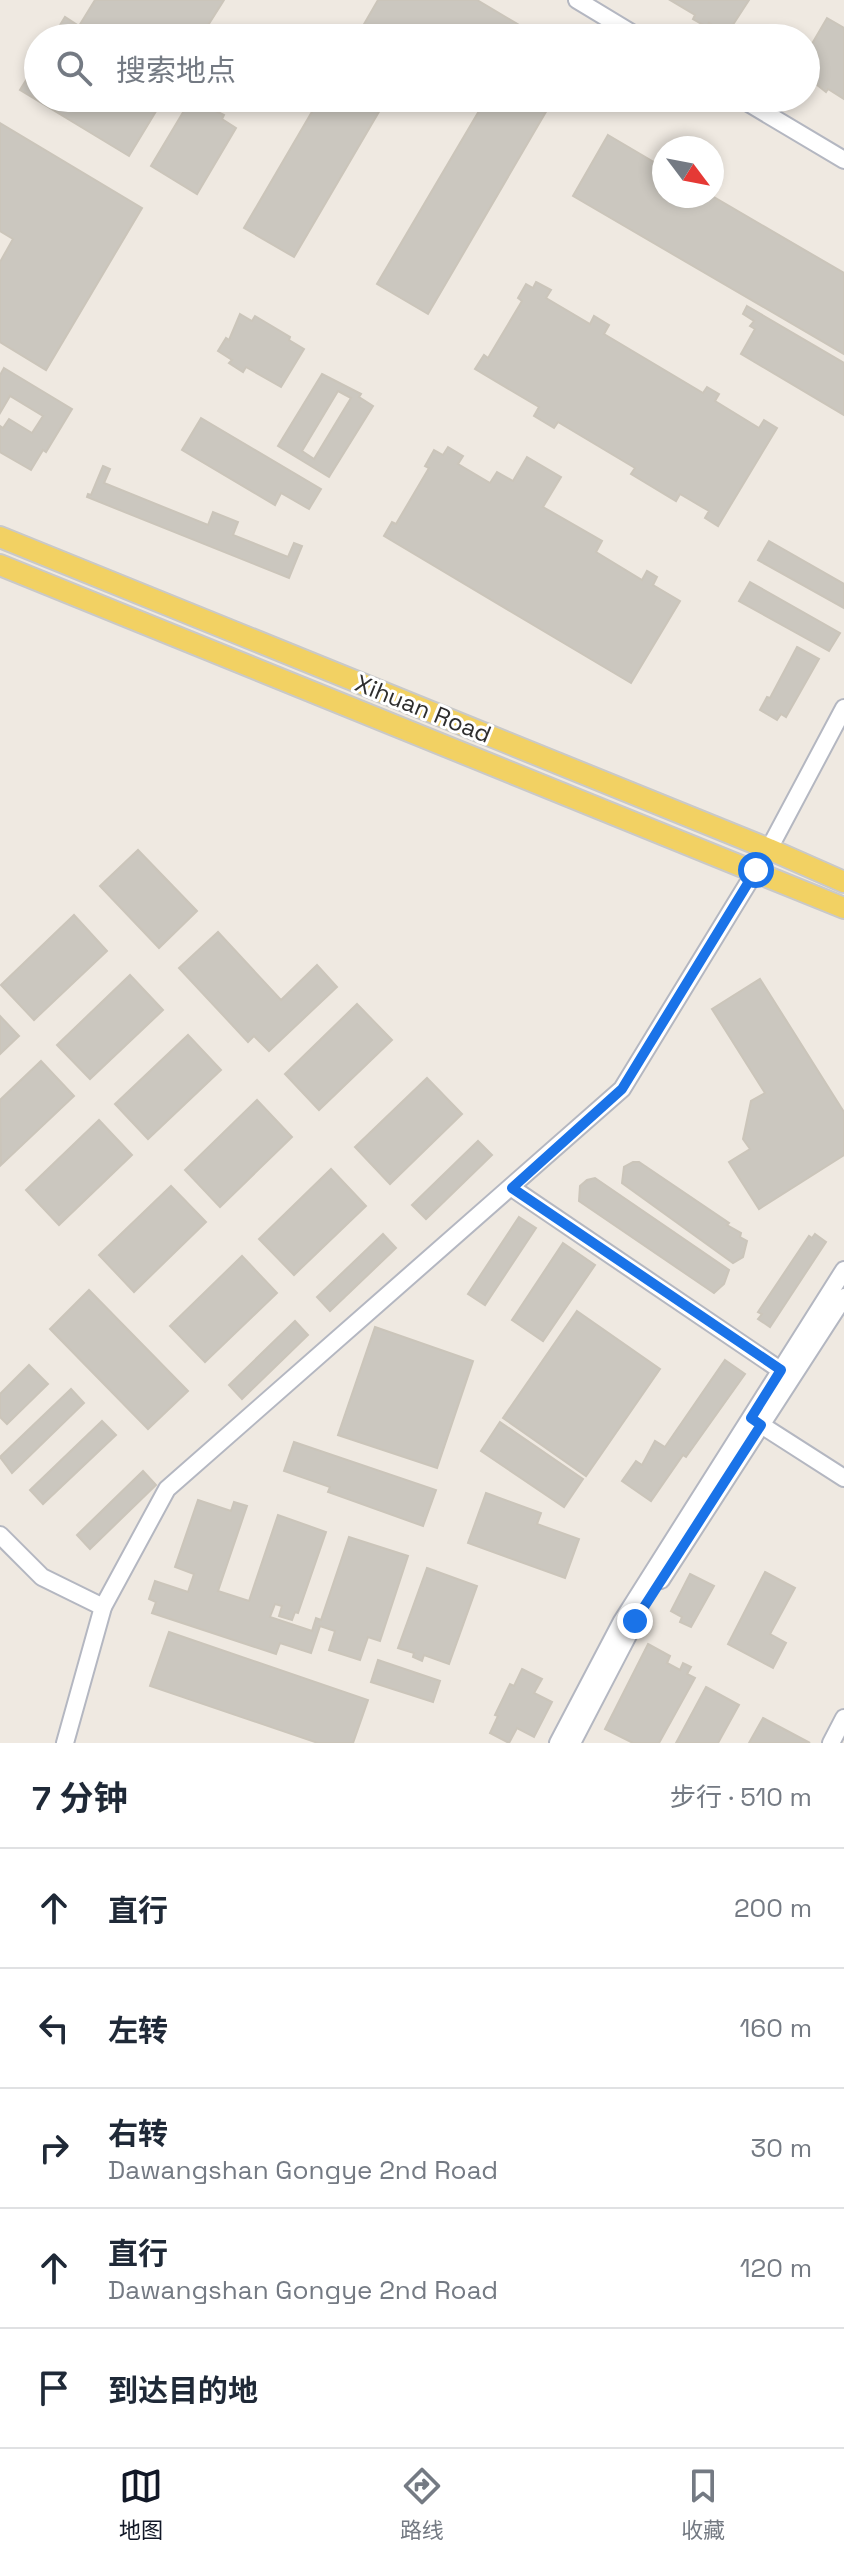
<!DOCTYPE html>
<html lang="zh">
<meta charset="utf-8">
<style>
body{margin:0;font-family:"Space Grotesk","Noto Sans SC",sans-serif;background:#f6f6f7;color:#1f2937}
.compass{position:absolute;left:652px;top:136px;width:72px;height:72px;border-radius:50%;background:#fff;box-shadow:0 4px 12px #0003;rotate:122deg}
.stop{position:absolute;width:24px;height:24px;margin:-18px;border:6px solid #1a73e8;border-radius:50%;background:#fff}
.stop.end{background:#1a73e8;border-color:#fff;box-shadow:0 2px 8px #0008}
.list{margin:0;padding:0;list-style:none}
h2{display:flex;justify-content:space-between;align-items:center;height:104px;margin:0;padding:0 32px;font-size:34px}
h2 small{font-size:26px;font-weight:400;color:#747a83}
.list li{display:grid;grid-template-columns:52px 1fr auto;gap:24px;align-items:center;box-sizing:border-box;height:120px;padding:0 32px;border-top:2px solid #e0e1e3}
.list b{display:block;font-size:30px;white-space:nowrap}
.list p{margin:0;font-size:26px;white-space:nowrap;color:#747a83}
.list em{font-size:26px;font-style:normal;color:#747a83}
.icon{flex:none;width:44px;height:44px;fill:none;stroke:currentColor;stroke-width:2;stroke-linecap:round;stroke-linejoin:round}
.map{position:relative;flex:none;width:844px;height:1743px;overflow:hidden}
.search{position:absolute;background:#fff;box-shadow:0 4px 12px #0003;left:24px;right:24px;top:24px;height:88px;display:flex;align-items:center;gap:20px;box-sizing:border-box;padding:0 28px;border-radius:44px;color:#747a83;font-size:30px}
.sheet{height:704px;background:#fff}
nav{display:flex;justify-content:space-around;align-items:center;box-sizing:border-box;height:112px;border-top:2px solid #e0e1e3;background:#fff;font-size:22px;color:#747a83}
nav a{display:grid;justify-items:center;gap:4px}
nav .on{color:#111827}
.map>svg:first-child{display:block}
.building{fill:#cbc7bf;stroke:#cbc5ba;stroke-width:2;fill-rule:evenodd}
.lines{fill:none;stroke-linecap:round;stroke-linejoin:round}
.minor-casing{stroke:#b4b7c1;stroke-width:20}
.major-casing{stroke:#c9c9c9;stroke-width:24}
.minor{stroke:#fff;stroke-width:16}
.major{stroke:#f2d163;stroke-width:20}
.route{stroke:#1a73e8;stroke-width:10}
.labels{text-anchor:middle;stroke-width:6;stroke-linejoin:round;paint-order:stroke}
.street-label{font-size:24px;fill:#2e2e2e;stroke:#fff}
</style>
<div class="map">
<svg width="844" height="1743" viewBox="0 0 844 1743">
<rect width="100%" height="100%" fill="#efe9e1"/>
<g class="building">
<polygon points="95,0 224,0 200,38 52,38 65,17 79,26"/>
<polygon points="378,0 477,0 541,38 356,38"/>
<polygon points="670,0 749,0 727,34 709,23 707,27 693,19 695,15"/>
<polygon points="827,18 844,28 844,99 828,89 826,92 806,76 806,54"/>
<polygon points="38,61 38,98 164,98 129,156 20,90"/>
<polygon points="320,98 387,98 294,257 244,228"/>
<polygon points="456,98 554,98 428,314 377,284 479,111"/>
<polygon points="191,99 224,115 222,119 236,128 197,194 151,166"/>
<polygon points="0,123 142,208 46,370 0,342 0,262 13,239 0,231"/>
<polygon points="608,135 664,168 664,196 712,196 844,273 844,354 573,196"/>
<polygon points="536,282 551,290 546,298 590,324 594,316 609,325 604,334 703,393 707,387 719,394 715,401 759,428 764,420 777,428 718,526 705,518 709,511 680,494 676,501 631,474 635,468 558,422 554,428 534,416 539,407 475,369 484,355 488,358 522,301 518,298 526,284 533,288"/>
<polygon points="747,306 844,363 844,415 741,354 755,329 750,326 754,321 743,314"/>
<polygon points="240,314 252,321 255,316 290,337 289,340 304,349 281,387 246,367 243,372 229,363 232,360 218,351 226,338 229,340"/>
<polygon points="4,368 72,409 46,452 43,450 31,470 0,452 0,426 3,428 9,419 32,433 43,416 10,396 0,413 0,375"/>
<path d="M322,374L361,394L359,397L373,406L329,477L278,446ZM338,391L351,398L314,459L302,451Z"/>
<polygon points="201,418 321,489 309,509 281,493 275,505 182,450"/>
<polygon points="448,447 463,456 458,464 490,483 497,472 513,481 527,457 561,477 543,507 602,541 596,552 642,580 647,571 657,577 653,585 680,601 631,683 384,536 392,522 396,524 429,468 425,466 434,450 443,455"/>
<polygon points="103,466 110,469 104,483 208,525 213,512 238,522 233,535 288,557 294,543 302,546 289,578 87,497 88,494 91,495"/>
<polygon points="769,541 844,584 844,608 758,560"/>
<polygon points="750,582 840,633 829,651 739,601"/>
<polygon points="797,647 819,659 786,717 781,714 777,720 760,710 767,697 770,698"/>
<polygon points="138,850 197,911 159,948 100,886"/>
<polygon points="74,915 107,951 34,1020 1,985"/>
<polygon points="218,932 281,1000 317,965 337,987 269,1051 254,1036 248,1042 179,968"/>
<polygon points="130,975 163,1010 90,1079 57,1045"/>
<polygon points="760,979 844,1112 844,1155 759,1209 729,1162 750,1149 743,1139 751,1101 765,1093 712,1009"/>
<polygon points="357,1004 392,1040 319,1110 285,1074"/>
<polygon points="0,1016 19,1036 0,1054"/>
<polygon points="188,1035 221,1070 148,1139 115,1104"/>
<polygon points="41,1061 74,1096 1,1165 0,1100"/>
<polygon points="427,1078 462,1114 390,1184 355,1147"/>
<polygon points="257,1100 292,1137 220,1207 185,1170"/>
<polygon points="99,1120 132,1155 59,1225 26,1190"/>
<polygon points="478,1141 492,1155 426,1219 412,1205"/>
<polygon points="633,1162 639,1162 729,1223 727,1225 741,1233 740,1237 747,1241 743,1257 733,1263 622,1183 624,1167"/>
<polygon points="331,1169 366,1206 294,1275 259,1239"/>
<polygon points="595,1178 729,1270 724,1284 714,1293 579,1201 580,1186 587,1180"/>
<polygon points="171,1186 206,1222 134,1292 99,1255"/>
<polygon points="519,1217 536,1228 485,1305 468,1294"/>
<polygon points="383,1234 396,1248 330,1311 317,1297"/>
<polygon points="815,1234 826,1242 770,1327 758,1319 762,1314 758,1312 809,1236 812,1238"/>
<polygon points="563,1243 595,1265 543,1341 512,1320"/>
<polygon points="242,1256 277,1293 205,1362 170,1326"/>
<polygon points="89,1290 188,1391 148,1429 50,1329"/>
<polygon points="577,1311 660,1369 586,1476 503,1418"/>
<polygon points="295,1321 308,1335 242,1399 229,1385"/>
<polygon points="375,1327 473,1361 437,1468 338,1435"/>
<polygon points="725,1360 745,1374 686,1457 683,1455 651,1501 622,1481 636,1461 642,1465 655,1441 665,1447"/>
<polygon points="29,1365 48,1384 7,1424 0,1417 0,1394"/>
<polygon points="71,1389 84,1403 12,1473 0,1457"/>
<polygon points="102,1421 116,1435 43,1504 30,1490"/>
<polygon points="500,1422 583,1479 564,1507 481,1451"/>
<polygon points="294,1442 436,1490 423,1526 328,1492 330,1487 284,1471"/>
<polygon points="143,1471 156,1485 90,1549 77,1535"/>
<polygon points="486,1493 541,1513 537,1524 579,1539 565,1578 468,1543"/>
<polygon points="198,1500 231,1511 234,1502 247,1506 218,1591 249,1601 278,1515 326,1532 298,1613 295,1612 292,1620 279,1616 282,1606 275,1604 270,1617 312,1631 316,1618 321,1620 349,1537 408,1556 380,1641 368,1637 360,1660 329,1650 335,1631 320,1626 311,1653 280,1643 276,1654 152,1613 156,1602 149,1599 155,1581 188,1592 194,1574 175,1567"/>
<polygon points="427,1568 477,1586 449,1664 424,1655 422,1661 413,1657 414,1653 398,1648"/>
<polygon points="765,1572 795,1588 770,1634 786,1643 773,1668 728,1644"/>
<polygon points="690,1574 714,1586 691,1627 680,1622 682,1617 671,1611"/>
<polygon points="169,1632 368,1700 353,1743 318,1743 150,1686"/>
<polygon points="648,1644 670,1656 667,1663 680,1670 683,1663 691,1667 687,1674 695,1678 659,1743 633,1743 605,1729"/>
<polygon points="378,1660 440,1681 433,1702 371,1682"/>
<polygon points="522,1669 542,1679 534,1693 552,1702 534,1737 517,1728 509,1743 490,1733 498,1716 495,1715 510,1684 514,1686"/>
<polygon points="706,1687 739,1705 718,1743 676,1743"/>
<polygon points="763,1718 810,1743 749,1743"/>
</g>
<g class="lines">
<defs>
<g id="minor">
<polyline points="577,0 640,38"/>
<polyline points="740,98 844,160"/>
<polyline points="512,1188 789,1376"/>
<polyline points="755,1421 844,1478"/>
<polyline points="0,1535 42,1577 103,1607"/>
<polyline points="661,1580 844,1297"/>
<polyline points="65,1743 103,1607 167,1489 622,1089 769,849 844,708"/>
<polyline points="558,1743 622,1621 844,1270"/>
<polyline points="572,1743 636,1620"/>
<polyline points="831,1743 844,1718"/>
</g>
<g id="major">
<polyline points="0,537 769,849 844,882"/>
<polyline points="0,565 844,908"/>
</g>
</defs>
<use href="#minor" class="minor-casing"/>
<use href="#major" class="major-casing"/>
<use href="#minor" class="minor"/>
<use href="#major" class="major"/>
</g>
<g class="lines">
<polyline class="route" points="635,1621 761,1425 751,1418 781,1370 512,1188 622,1089 756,870"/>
</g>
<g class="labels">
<g class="street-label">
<text transform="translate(423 709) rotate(22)" y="8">Xihuan Road</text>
</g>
</g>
</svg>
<svg class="compass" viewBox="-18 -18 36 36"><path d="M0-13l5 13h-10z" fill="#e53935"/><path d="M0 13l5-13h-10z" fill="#747a83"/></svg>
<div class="stop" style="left:756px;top:870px"></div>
<div class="stop end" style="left:635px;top:1621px"></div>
<div class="search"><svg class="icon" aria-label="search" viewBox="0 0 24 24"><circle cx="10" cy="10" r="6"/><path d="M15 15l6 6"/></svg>搜索地点</div>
</div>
<section class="sheet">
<h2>7 分钟<small>步行 · 510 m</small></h2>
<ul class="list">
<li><svg class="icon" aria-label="ahead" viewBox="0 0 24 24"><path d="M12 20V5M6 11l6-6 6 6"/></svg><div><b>直行</b></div><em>200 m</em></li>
<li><svg class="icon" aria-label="left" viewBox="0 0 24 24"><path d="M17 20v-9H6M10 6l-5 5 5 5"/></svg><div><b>左转</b></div><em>160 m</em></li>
<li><svg class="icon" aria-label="right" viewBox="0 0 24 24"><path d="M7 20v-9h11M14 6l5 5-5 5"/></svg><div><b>右转</b><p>Dawangshan Gongye 2nd Road</p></div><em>30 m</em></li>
<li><svg class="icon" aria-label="ahead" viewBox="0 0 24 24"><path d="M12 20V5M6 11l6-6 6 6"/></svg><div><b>直行</b><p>Dawangshan Gongye 2nd Road</p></div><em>120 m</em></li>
<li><svg class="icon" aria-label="arrive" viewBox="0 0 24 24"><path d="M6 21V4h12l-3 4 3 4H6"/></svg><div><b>到达目的地</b></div></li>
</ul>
</section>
<nav>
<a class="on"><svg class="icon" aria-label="map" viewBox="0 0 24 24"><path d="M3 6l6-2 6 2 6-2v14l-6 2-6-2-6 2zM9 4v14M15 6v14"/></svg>地图</a>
<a><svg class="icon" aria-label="directions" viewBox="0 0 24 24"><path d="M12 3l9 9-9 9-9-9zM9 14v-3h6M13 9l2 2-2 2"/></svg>路线</a>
<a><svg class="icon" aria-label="saved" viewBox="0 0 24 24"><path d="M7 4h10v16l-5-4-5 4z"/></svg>收藏</a>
</nav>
